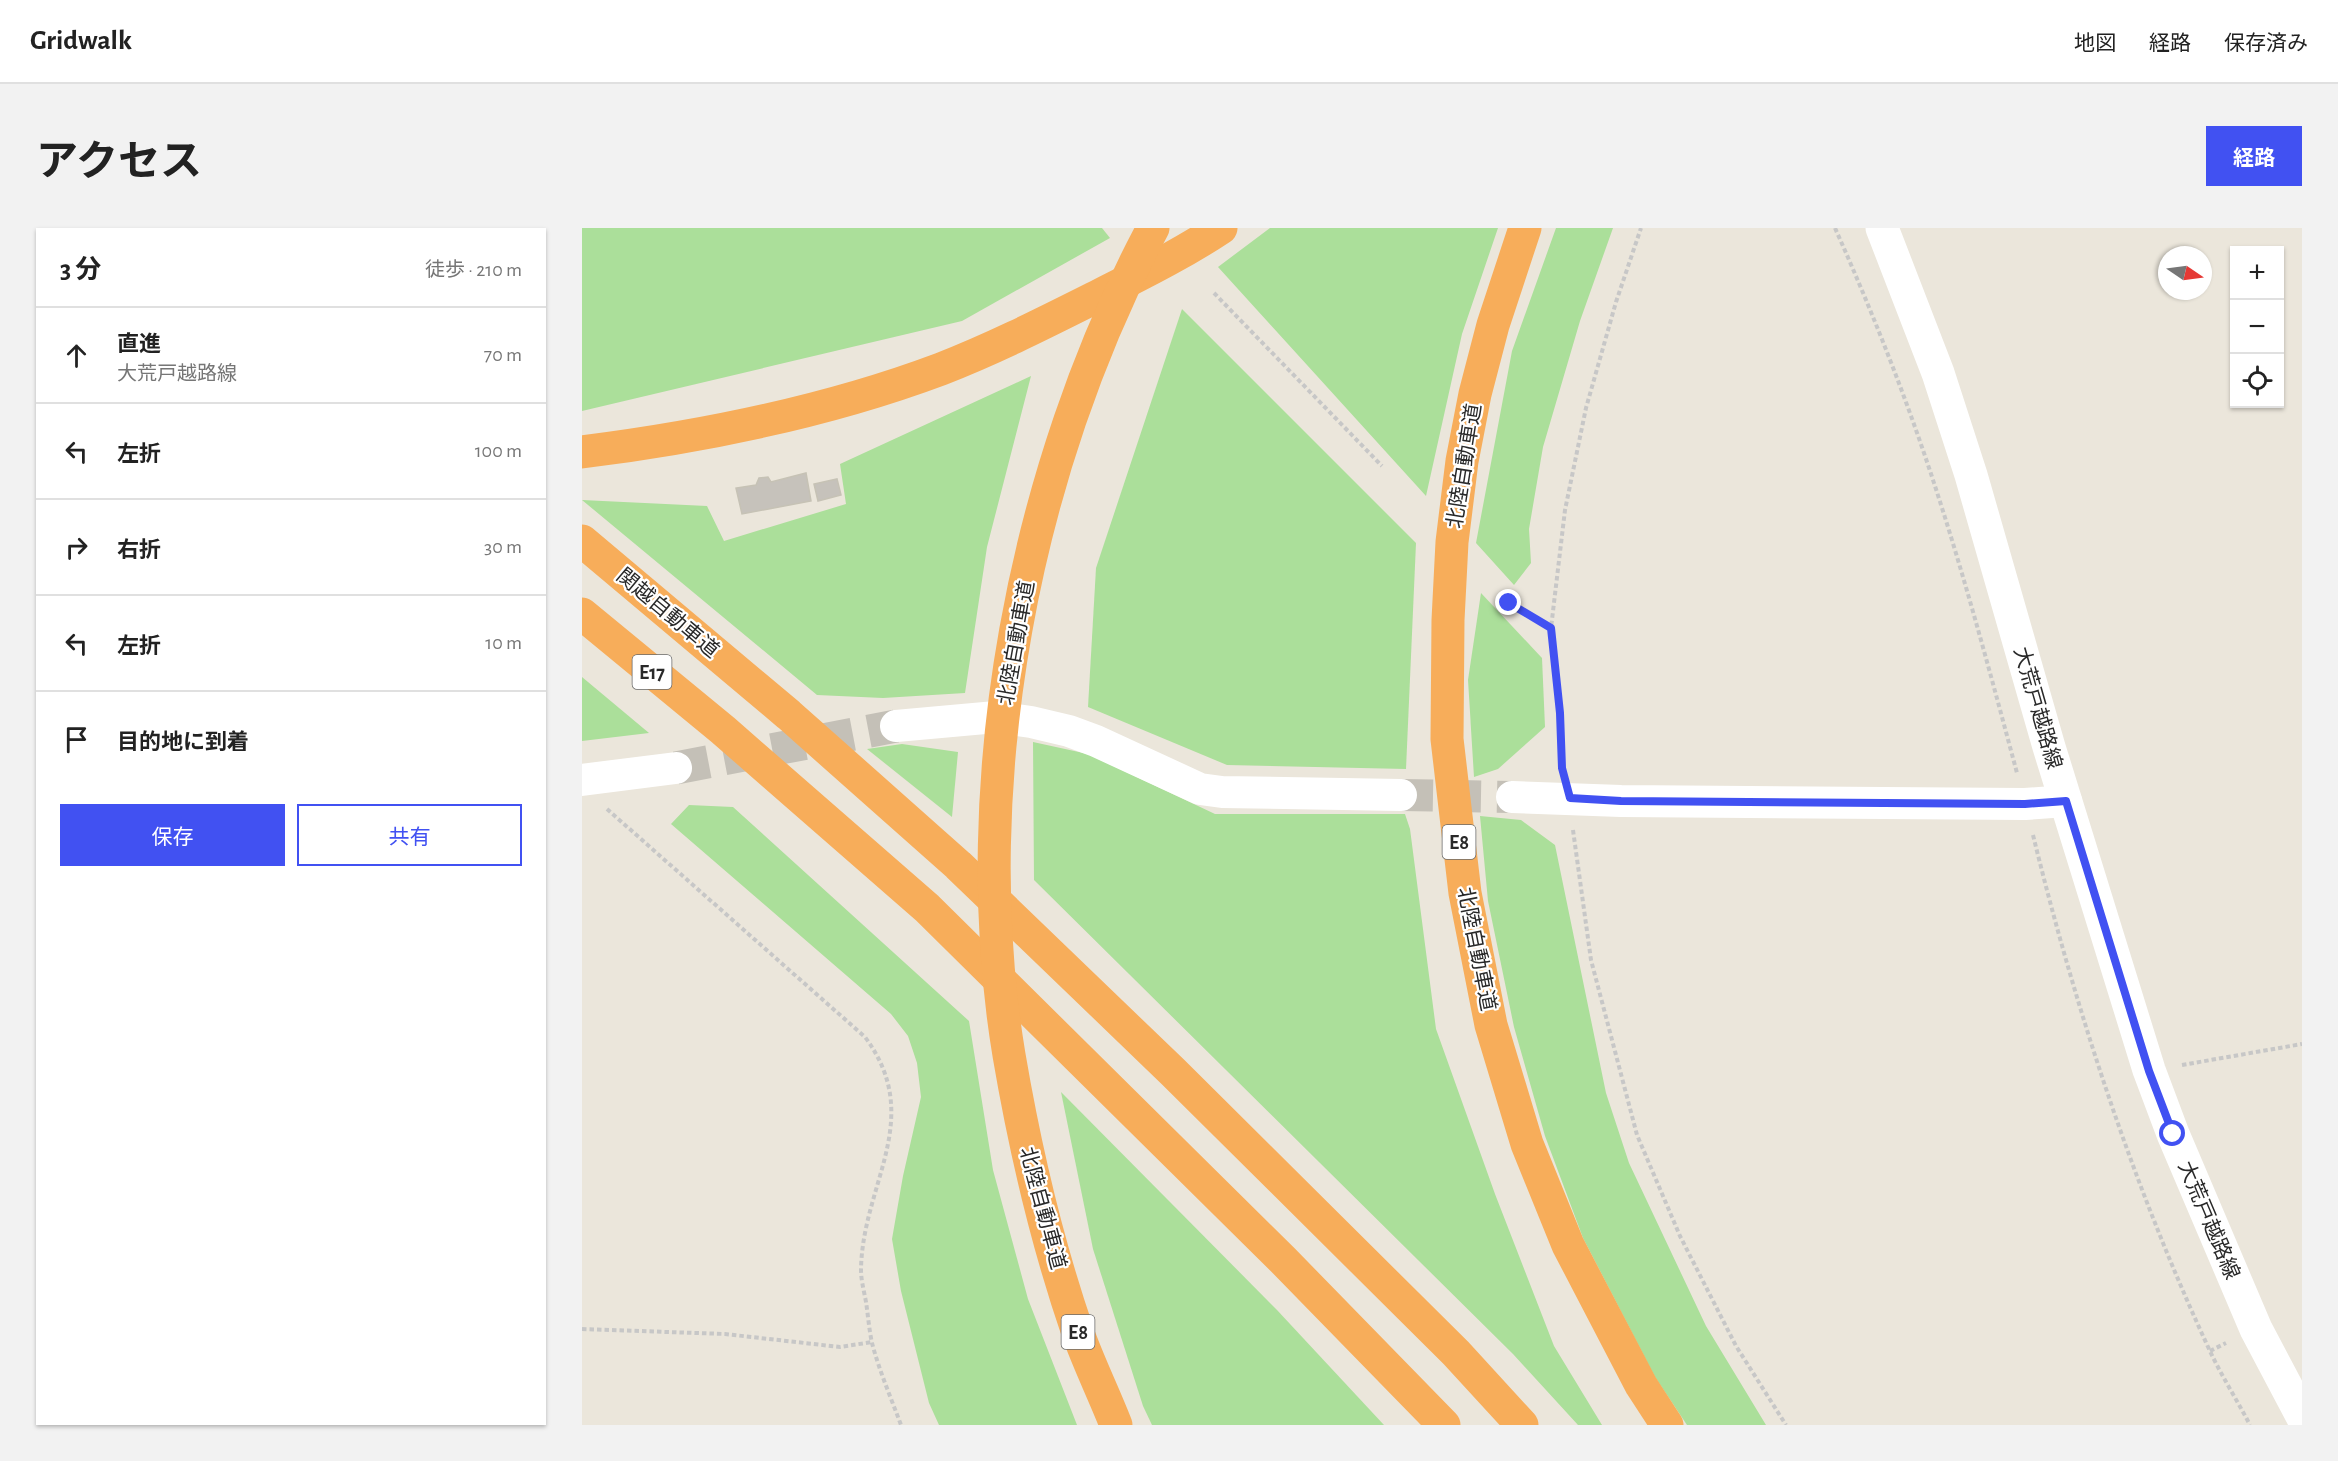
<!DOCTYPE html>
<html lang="ja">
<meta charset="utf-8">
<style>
body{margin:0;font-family:"Alegreya Sans","Noto Sans JP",sans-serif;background:#f2f2f2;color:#222}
.controls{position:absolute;right:18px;top:18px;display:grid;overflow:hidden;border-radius:0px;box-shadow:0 2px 4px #0004}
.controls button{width:54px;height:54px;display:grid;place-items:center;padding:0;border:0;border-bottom:2px solid #e0e0e0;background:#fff;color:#222;font:30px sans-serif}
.compass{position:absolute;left:1576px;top:18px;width:54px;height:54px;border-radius:50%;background:#fff;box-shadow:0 2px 4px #0004;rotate:103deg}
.stop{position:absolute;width:18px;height:18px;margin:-14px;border:4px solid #4151f2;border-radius:50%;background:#fff}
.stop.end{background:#4151f2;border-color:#fff;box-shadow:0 2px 6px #0008}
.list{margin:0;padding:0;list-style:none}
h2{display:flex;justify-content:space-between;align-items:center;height:78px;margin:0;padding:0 24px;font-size:26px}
h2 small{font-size:20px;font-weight:400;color:#767676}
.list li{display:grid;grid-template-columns:39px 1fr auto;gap:18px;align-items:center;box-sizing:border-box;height:96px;padding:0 24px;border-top:2px solid #e0e0e0}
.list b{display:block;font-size:22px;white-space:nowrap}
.list p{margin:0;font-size:20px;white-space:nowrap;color:#767676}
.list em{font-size:20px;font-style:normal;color:#767676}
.actions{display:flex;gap:12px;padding:18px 24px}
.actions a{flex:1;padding:14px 0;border:2px solid #4151f2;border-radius:0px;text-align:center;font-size:21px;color:#4151f2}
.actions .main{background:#4151f2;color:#fff}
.icon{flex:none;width:33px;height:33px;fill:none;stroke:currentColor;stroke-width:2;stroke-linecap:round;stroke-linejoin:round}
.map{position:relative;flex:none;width:1720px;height:1197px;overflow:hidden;border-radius:0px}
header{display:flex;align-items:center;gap:36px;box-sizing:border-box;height:84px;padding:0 30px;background:#fff;border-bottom:2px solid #e0e0e0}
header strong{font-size:28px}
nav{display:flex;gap:33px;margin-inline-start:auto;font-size:21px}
.intro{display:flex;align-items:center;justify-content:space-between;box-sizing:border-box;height:144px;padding:0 36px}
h1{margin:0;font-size:42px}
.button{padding:15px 27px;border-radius:0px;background:#4151f2;color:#fff;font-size:21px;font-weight:700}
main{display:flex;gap:36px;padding:0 36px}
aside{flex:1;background:#fff;border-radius:0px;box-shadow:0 2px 4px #0004}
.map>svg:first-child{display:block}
.green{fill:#abdf9a}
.building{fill:#c6c2bb;stroke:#c6c2b5;stroke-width:1.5}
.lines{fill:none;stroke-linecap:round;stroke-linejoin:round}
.street-tunnel{stroke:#c4c0b7;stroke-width:32;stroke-dasharray:32 16;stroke-linecap:butt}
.secondary-tunnel{stroke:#c4c0b7;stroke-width:33;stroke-dasharray:33 16;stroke-linecap:butt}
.path{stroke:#c7c7c7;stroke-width:4;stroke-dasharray:4.5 3;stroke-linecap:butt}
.street{stroke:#fff;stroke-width:32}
.secondary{stroke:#fff;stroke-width:33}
.highway{stroke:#f7ad5a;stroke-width:33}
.route{stroke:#4151f2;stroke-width:8}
.labels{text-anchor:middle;stroke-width:4.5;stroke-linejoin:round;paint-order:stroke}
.shield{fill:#fff;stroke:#696969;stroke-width:1.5}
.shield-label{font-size:20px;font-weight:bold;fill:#292929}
.street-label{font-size:21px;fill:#292929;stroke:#fff}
</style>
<header>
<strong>Gridwalk</strong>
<nav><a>地図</a><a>経路</a><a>保存済み</a></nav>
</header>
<div class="intro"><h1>アクセス</h1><a class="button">経路</a></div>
<main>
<aside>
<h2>3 分<small>徒歩 · 210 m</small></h2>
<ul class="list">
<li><svg class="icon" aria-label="ahead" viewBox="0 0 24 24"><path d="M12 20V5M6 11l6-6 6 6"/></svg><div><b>直進</b><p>大荒戸越路線</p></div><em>70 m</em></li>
<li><svg class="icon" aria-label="left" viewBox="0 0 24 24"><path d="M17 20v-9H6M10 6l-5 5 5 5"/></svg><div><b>左折</b></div><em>100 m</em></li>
<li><svg class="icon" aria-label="right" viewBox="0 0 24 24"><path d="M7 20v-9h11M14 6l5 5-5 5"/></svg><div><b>右折</b></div><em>30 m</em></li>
<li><svg class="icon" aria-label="left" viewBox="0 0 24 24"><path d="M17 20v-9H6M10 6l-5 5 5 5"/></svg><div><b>左折</b></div><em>10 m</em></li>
<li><svg class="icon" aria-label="arrive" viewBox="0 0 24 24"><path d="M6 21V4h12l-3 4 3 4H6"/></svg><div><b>目的地に到着</b></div></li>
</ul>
<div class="actions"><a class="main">保存</a><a>共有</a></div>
</aside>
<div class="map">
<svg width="1720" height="1197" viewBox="0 0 1720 1197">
<rect width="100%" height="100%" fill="#ebe6db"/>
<g class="green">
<polygon points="0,0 520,0 528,10 380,93 0,183"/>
<polygon points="688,0 916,0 880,106 844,268 636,39"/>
<polygon points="974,0 1031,0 998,93 961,219 947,301 949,335 932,357 894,315 930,123"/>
<polygon points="600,81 834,315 824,541 645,537 506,479 514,340"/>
<polygon points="449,148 405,319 383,465 301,470 235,467 0,272 125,278 142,313 264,276 258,236"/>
<polygon points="899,365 960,430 963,499 916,541 892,549 886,452"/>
<polygon points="0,449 67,505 0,513"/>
<polygon points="451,514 506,526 633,586 823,586 828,601 854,801 913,966 972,1118 1020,1197 996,1197 931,1126 452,652"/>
<polygon points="320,516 376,524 370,589 285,521"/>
<polygon points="107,577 151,579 387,793 411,942 446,1071 495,1197 357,1197 347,1175 319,1063 310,1011 321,948 339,869 335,835 326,808 309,786 89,596"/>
<polygon points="898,588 939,592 973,617 1024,865 1047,935 1124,1098 1184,1197 1105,1197 1073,1149 1001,1010 963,908 932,799 906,673"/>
<polygon points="479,864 695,1082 802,1197 570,1197 561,1178 511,1021"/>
</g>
<g class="building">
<polygon points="224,245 229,273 160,286 154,260 174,257 177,250 186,249 189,254"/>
<polygon points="255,251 259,267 236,273 232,256"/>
</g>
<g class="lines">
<polyline class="street-tunnel" points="819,567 930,569"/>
<polyline class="secondary-tunnel" points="94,540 314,498"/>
<g class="path">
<path d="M1253,0C1290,83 1324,169 1352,255C1383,350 1409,448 1435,545"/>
<polyline points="632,65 800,238"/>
<polyline points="927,375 969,400"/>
<polyline points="980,539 979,485 969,400 983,282 1004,180 1034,74 1059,0"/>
<path d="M25,581L283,809C344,891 280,956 279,1042C279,1052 282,1063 284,1074C286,1087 287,1101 290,1115C297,1142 309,1170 319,1197"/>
<polyline points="991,602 1009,732 1055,907 1098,1008 1154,1118 1204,1197"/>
<path d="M1451,607C1494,783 1551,957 1627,1121C1639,1147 1655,1172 1668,1197"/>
<polyline points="1600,837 1720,816"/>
<polyline points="0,1101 143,1106 258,1119 290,1114"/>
<polyline points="1628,1123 1644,1115"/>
</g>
<g class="street">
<polyline points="314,498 414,489 449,494 487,503 514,513 618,561 640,564 819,567"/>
<polyline points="0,552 94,540"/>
<polyline points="930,569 1039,573 1443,576 1484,573"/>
</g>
<polyline class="secondary" points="1300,0 1356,145 1389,247 1467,519 1567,842 1591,906 1674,1101 1720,1188"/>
<g class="highway">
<polyline points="943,0 911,97 893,166 880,233 870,314 866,392 865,511 883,665 909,797 945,916 986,1017 1059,1157 1085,1197"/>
<path d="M0,224C119,209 247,183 359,141C413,120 464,94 516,68C557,47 600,26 639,0"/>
<polyline points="0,313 207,487 376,637 591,844 874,1125 940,1197"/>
<polyline points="0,386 141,502 345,680 701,1032 862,1197"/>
<path d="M534,1197C522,1166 507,1136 496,1105C465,1015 443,921 427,827C382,556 442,241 571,0"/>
</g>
</g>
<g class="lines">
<polyline class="route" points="927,375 969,400 978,485 980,540 988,570 1039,573 1443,576 1484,573 1567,843 1591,906"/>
</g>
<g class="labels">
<g class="shield">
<rect x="50.5" y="427" width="39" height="34" rx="4.5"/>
<rect x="860.5" y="597" width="33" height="34" rx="4.5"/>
<rect x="479.5" y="1087" width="33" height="34" rx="4.5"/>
</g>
<g class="shield-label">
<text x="70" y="451">E17</text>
<text x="877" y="621">E8</text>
<text x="496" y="1111">E8</text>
</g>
<g class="street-label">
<text transform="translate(882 238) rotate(-81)" y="7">北陸自動車道</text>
<text transform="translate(86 385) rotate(40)" y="7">関越自動車道</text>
<text transform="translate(434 415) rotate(-80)" y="7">北陸自動車道</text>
<text transform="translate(1456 480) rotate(74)" y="7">大荒戸越路線</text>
<text transform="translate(895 721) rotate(79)" y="7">北陸自動車道</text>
<text transform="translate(461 980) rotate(75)" y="7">北陸自動車道</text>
<text transform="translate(1627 992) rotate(67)" y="7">大荒戸越路線</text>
</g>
</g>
</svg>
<div class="controls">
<button>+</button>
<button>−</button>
<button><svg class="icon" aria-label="locate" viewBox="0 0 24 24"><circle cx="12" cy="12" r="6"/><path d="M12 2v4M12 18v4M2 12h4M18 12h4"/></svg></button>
</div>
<svg class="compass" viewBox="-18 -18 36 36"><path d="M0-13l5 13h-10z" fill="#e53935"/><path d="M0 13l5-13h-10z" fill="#767676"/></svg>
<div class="stop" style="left:1591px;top:906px"></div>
<div class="stop end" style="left:927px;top:375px"></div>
</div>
</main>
